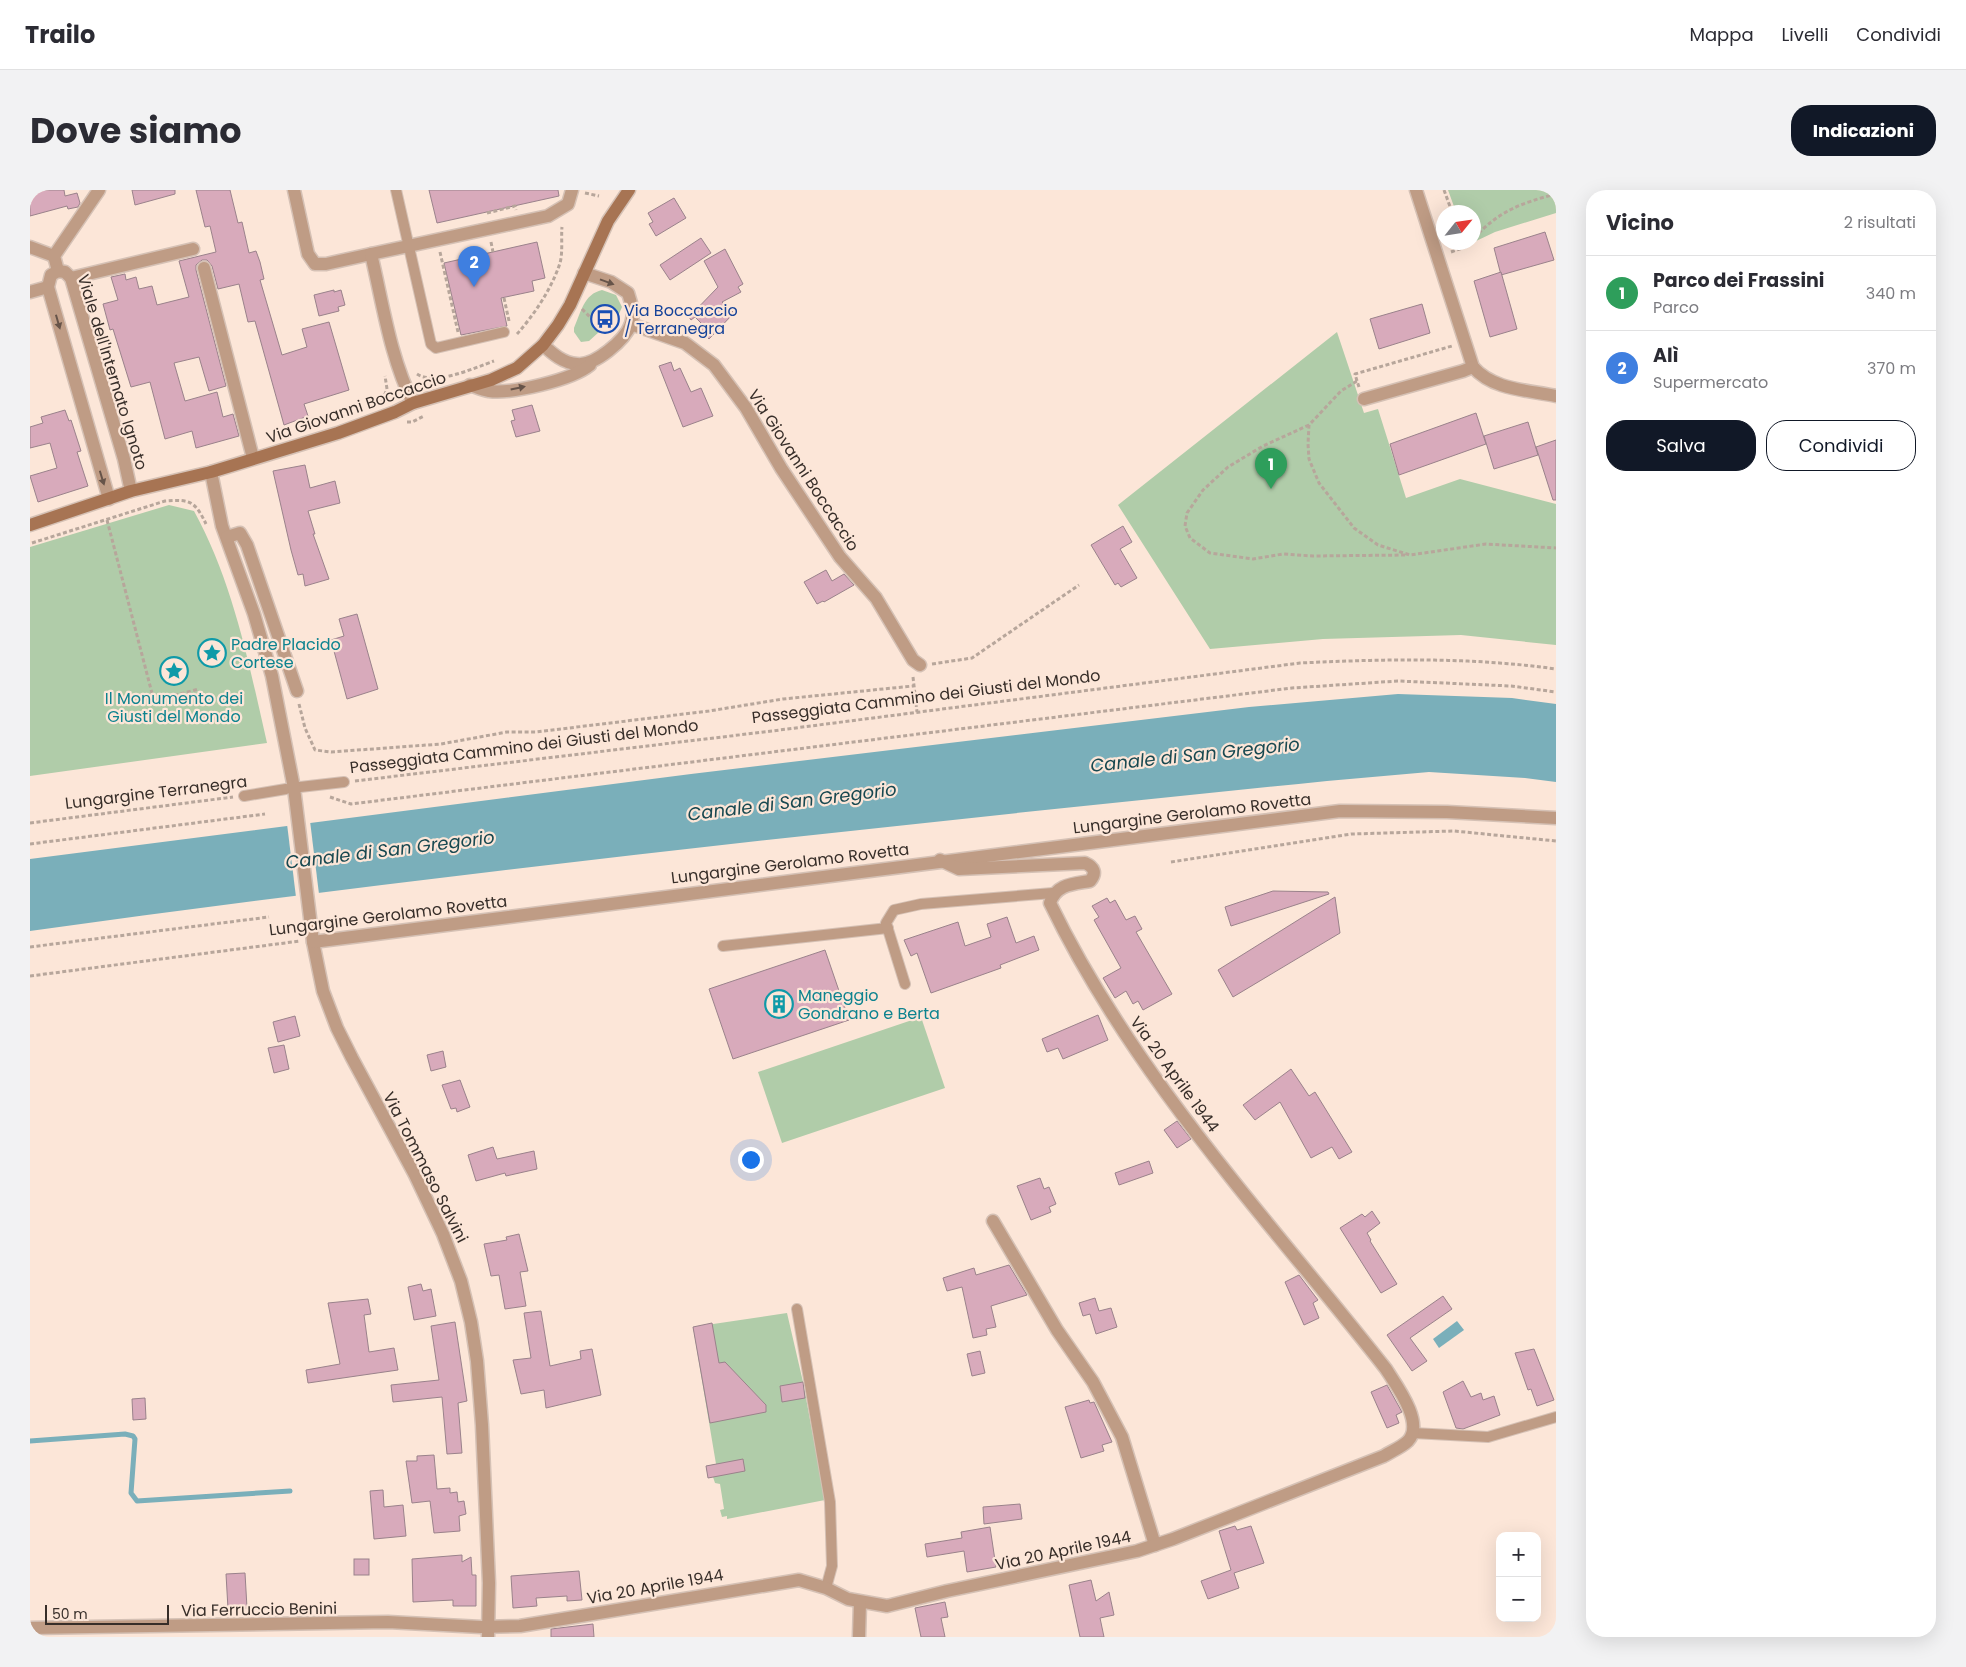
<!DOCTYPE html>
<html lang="it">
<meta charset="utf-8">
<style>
body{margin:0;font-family:Poppins,sans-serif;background:#f2f2f3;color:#2b2b33}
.controls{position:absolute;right:15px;bottom:15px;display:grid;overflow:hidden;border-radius:10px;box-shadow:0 5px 20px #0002}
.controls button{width:45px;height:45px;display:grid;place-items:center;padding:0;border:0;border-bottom:1px solid #e1e1e2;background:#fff;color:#2b2b33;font:25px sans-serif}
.compass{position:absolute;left:1406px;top:15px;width:45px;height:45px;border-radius:50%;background:#fff;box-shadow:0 5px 20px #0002;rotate:60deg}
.scale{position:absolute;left:15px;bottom:12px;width:124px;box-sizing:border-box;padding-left:5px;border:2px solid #372e29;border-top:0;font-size:14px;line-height:18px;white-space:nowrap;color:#372e29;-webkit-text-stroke:4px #fce6d8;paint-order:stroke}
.you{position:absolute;left:720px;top:969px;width:18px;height:18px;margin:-12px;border:4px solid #fff;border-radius:50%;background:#1a73e8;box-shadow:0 0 0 8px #1a73e833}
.badge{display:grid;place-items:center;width:32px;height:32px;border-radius:50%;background:#111827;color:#fff;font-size:16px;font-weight:700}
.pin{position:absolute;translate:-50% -41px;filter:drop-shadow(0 1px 2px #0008)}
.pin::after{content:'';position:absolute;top:26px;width:18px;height:15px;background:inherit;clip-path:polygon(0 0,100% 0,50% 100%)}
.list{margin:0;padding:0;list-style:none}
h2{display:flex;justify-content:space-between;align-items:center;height:65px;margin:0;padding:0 20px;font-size:21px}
h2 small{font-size:16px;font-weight:400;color:#7c7c81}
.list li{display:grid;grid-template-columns:32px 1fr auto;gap:15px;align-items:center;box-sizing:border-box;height:75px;padding:0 20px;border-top:1px solid #e1e1e2}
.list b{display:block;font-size:19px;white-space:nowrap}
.list p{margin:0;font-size:16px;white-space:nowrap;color:#7c7c81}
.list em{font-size:16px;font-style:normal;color:#7c7c81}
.actions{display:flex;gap:10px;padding:15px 20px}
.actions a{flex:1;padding:11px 0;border:1px solid #111827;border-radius:20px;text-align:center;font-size:18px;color:#111827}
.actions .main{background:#111827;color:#fff}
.map{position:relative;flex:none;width:1526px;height:1447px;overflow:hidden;border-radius:20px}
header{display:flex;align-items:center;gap:30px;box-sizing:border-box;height:70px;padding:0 25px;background:#fff;border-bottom:1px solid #e1e1e2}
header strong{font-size:24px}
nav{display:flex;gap:28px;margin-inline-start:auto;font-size:18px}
.intro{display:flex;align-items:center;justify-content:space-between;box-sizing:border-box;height:120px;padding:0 30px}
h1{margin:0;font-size:35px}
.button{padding:12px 22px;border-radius:20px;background:#111827;color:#fff;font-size:18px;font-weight:700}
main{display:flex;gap:30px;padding:0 30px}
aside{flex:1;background:#fff;border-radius:20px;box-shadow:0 5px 20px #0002}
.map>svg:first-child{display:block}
.green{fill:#b0cca9}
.water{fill:#7aafba}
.pier{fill:#fce6d8}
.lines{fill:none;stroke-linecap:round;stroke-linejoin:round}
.stream{stroke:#7aafba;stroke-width:5}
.building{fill:#d8aabb;stroke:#9a828b}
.lane-casing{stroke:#d5c1b5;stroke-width:12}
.street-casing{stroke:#d5c1b5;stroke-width:15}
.secondary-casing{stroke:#d5c1b5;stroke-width:15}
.path{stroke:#b7a69b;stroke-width:3;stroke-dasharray:4 2.5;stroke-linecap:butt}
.lane{stroke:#bf9c85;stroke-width:10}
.street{stroke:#bf9c85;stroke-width:12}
.secondary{stroke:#a77453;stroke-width:12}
.oneway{fill:#675449}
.labels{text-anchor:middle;stroke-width:4.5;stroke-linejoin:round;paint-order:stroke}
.transit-label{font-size:16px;fill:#164399;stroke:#fce6d8;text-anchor:start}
.street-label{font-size:16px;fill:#372e29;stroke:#fce6d8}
.culture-label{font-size:16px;fill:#0d838f;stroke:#fce6d8;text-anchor:start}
.water-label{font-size:18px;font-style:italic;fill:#184850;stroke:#fce6d8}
</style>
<header>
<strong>Trailo</strong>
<nav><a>Mappa</a><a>Livelli</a><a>Condividi</a></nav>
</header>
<div class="intro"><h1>Dove siamo</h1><a class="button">Indicazioni</a></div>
<main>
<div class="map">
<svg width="1526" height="1447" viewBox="0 0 1526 1447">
<rect width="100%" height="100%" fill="#fce6d8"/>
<g class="green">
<polygon points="1418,0 1526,0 1526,23 1465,42 1444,52 1444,22 1426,22"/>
<path d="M572,100L586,105L592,117L589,124L559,151L551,152L544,142V138C551,122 554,104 572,100Z"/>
<polygon points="1307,142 1334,223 1348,219 1376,308 1430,289 1526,314 1526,455 1431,445 1293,449 1180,459 1088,315"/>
<path d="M139,315L164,321C203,392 219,474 237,553L0,586V357Z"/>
<polygon points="891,827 915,898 752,953 728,882"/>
<polygon points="757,1123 773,1192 795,1310 697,1329 697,1326 692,1327 690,1320 694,1319 690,1294 685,1293 683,1287 678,1288 676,1276 686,1274 663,1137"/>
</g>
<g class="water">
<path d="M1368,504L1482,508L1526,514V592L1495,588L1399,582L1297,591C864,635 431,681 0,741V669L661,584L1219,517Z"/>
<polygon points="1427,1131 1434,1140 1409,1158 1403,1149"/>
</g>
<polygon class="pier" points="280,631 289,704 266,707 257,634"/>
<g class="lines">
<polyline class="stream" points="0,1251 95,1244 103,1246 105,1249 101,1303 107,1311 260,1301"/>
</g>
<g class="building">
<polygon points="0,0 34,0 35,6 47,3 50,13 48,17 38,19 37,16 0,26"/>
<polygon points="102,0 145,0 145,4 105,15"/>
<polygon points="166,0 200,0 208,33 212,32 219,63 226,61 230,72 234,89 230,90 252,165 277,157 272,139 299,132 319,200 274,214 278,226 254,235 225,131 218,132 209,94 188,99 182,76 177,70 172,70 166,75 166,80 196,196 179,201 169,167 144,173 155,211 187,202 193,227 203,224 209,246 166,258 162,241 135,249 120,192 101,197 83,139 80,140 73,114 88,110 81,87 95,84 96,90 106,87 109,99 122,96 127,115 159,107 149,71 186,62 180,36 175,37"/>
<polygon points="399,0 528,0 529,6 407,33"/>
<polygon points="644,8 656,28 626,46 619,34 623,32 618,23"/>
<polygon points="1515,42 1524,70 1471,85 1464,58"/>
<polygon points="671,48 681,63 640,90 630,75"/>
<polygon points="507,52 515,88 502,91 504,101 471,108 477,136 431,145 414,73"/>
<polygon points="695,59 713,94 708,97 711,102 692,112 704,123 679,149 669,139 673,135 665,127 661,130 659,127 688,97 674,71"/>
<polygon points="1471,82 1487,139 1460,147 1444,91"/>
<polygon points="304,100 304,102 311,100 315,115 308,117 309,121 289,126 284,105"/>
<polygon points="1392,114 1400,143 1349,159 1340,129"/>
<polygon points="641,172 644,181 650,178 661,202 671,198 683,226 653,237 629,176"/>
<polygon points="502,215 510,241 486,247 481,231 485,230 482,220"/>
<polygon points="35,220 39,231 41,230 51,261 47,262 58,296 8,312 0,286 27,278 20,253 0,258 0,237 13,233 11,227"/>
<polygon points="1446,223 1456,254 1369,285 1360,254"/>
<polygon points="1498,232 1508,265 1464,279 1454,246"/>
<polygon points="1526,250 1526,310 1523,310 1506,257"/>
<polygon points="275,275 280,298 305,291 310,313 278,321 285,344 283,344 299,389 275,396 273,384 268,385 261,360 243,281"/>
<polygon points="1093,336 1102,352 1090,359 1107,388 1091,397 1088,393 1085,395 1061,355"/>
<polygon points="796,380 802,391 814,384 824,395 794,412 793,411 787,414 774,392"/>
<polygon points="327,424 348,499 317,509 301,450 314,446 309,429"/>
<polygon points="1243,701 1298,702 1299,704 1201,736 1195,717"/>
<polygon points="1305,707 1310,743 1203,807 1188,780"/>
<polygon points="1077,708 1080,713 1085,710 1096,730 1105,726 1112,739 1106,742 1142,804 1113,820 1108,811 1103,814 1096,801 1085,808 1073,788 1091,778 1064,730 1069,727 1062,716"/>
<polygon points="977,727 986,753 1004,746 1009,760 970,775 971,778 901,803 887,763 881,766 874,750 928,732 935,756 961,747 957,734"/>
<polygon points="795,760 819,830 703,869 679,799"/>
<polygon points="1068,825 1078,850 1033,869 1028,858 1017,862 1012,849"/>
<polygon points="265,826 270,846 248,852 243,832"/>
<polygon points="254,855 259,879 244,883 238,858"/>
<polygon points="413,861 416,877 401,881 397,865"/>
<polygon points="1261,879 1279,906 1285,902 1322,962 1309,969 1302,957 1281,968 1250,912 1225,930 1213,915"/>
<polygon points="430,890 440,917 427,922 426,918 421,919 412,895"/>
<polygon points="1147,931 1161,949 1147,958 1134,940"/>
<polygon points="463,957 467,969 504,961 507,979 476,986 475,983 446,991 438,965"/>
<polygon points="1119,971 1123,983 1089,995 1085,983"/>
<polygon points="1010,988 1014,999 1019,997 1026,1014 1019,1017 1021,1022 1001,1030 987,996"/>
<polygon points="1342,1021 1350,1033 1337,1043 1341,1050 1340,1051 1367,1094 1351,1103 1310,1038 1332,1024 1335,1027"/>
<polygon points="489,1044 498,1081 490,1082 496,1116 475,1119 469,1085 461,1086 454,1054 477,1050 476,1047"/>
<polygon points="979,1075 997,1105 961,1116 966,1137 956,1139 957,1145 943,1148 932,1097 917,1101 913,1088 944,1078 946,1085"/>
<polygon points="1269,1085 1288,1110 1283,1113 1289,1128 1274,1135 1255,1092"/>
<polygon points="391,1094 393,1101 401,1099 406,1126 384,1130 378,1097"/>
<polygon points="1413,1106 1422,1119 1380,1148 1397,1171 1382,1181 1357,1145"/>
<polygon points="1065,1108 1069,1121 1081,1118 1087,1137 1066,1144 1060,1124 1053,1126 1049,1113"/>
<polygon points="338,1109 341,1124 334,1125 339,1162 364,1158 368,1180 278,1193 276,1180 310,1174 298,1113"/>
<polygon points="511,1121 520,1176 551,1169 550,1161 562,1159 571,1205 516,1218 514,1200 491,1204 483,1170 501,1168 494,1123"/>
<polygon points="425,1132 437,1211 428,1213 432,1263 417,1264 412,1207 363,1212 361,1195 409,1190 401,1136"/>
<polygon points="682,1133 689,1173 695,1172 736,1215 736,1222 680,1233 663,1137"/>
<polygon points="1504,1159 1524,1210 1507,1216 1501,1199 1498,1200 1485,1163"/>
<polygon points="950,1161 955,1183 942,1186 937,1164"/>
<polygon points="1433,1191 1441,1207 1451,1203 1453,1210 1464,1206 1470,1225 1433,1239 1426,1238 1413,1202"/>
<polygon points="773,1192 775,1208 752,1212 750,1196"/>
<polygon points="1357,1195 1372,1222 1366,1225 1369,1233 1357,1238 1341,1202"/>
<polygon points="115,1208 116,1229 103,1230 102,1209"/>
<polygon points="1059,1210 1060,1213 1064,1212 1082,1252 1072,1255 1074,1261 1051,1268 1035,1217"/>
<polygon points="404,1265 407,1299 420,1298 420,1303 427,1302 428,1312 434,1311 436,1324 429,1326 430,1341 404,1343 400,1311 382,1313 376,1271 387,1271 387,1266"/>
<polygon points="713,1269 715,1281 678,1288 676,1276"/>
<polygon points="353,1300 354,1317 373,1315 376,1346 344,1349 340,1301"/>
<polygon points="990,1314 992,1329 954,1334 953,1317"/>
<polygon points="1205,1336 1207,1340 1221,1336 1234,1373 1204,1383 1209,1398 1178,1409 1171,1391 1201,1380 1189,1341"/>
<polygon points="960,1337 966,1377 937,1382 934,1361 897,1367 895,1354 932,1348 931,1342"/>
<polygon points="432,1365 432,1372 441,1367 442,1385 446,1385 446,1416 423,1416 423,1410 383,1412 382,1369"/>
<rect x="324" y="1369" width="15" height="16"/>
<polygon points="549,1381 552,1410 537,1411 537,1406 506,1408 507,1416 483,1418 481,1386"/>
<polygon points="215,1383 217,1418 198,1419 196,1384"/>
<polygon points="1061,1390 1066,1411 1079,1402 1084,1425 1070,1428 1074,1447 1050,1447 1039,1395"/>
<polygon points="915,1412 918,1427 911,1428 915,1447 891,1447 885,1418"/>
<polygon points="563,1434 564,1447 521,1447 521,1439"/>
</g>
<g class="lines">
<defs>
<g id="lane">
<polyline points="366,0 401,154 406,158 474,142"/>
<polyline points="270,597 314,592"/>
<polyline points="214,606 256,599"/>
<polyline points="693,756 858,738"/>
<polyline points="875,794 856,733 864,720 891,714 1023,703"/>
<polyline points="767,1119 800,1312 802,1376 796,1398"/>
<polyline points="1383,1243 1458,1247 1526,1227"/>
</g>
<g id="street">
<polyline points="264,0 278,64 285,74 296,74 341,64"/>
<path d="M1386,0L1443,177C1463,200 1497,200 1526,206"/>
<polyline points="0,57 24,66"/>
<polyline points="174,78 223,268"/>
<polyline points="28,81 24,66 69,0"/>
<polyline points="41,88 163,59"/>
<polyline points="0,102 18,97"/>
<polyline points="601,134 655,153 684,175 716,218 751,278 810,367 846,408 883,470 890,475"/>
<path d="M513,155C523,164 533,173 547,174C565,176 595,150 601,134C605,123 601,113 598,103L581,92L554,83"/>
<path d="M440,195C446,197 453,200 459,201C482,204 542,190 560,175"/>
<polyline points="1334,209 1433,181 1443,177"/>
<path d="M383,213C360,167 353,114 341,64L518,26L538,14L542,0"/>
<polyline points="181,282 192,336 224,424 242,486 264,598 283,752 293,801 307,838 322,868 385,985 413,1044 431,1091 441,1132 447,1171 452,1235 459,1393 458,1447"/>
<polyline points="79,309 18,97 21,85 28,81 35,82 41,88 94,269 101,301"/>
<polyline points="197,347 210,343 217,355 267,501"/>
<polyline points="283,752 1310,621 1417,622 1526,628"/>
<polyline points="963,1031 1027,1140 1063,1192 1092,1247 1125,1355"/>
<path d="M0,1438L358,1432L451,1437L490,1436L769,1390L796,1398L818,1409L857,1416L917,1401L1107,1361L1143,1349L1354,1266C1362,1261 1372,1257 1378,1251C1395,1233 1366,1195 1356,1179C1238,1029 1104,887 1020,713C1026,694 1043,694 1060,691C1067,683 1064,677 1055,673L929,679L910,670"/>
<polyline points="829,1447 830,1412"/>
</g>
<polyline id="secondary" points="0,335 101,301 181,282 308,243 365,222 383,213 461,190 487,178 513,155 528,135 540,115 578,31 599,0"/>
</defs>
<use href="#lane" class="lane-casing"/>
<use href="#street" class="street-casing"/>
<use href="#secondary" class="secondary-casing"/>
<g class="path">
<polyline points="1414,0 1422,22"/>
<polyline points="555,3 569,6"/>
<polyline points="457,23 485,16 486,20"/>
<path d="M1444,48C1469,21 1491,13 1526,4"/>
<polyline points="461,52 463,62"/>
<polyline points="1433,52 1435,57"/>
<polyline points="410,62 428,142"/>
<polyline points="1421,62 1435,57 1440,52"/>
<polyline points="474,108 479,131"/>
<polyline points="552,119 571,138"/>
<path d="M487,144C504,125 522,98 530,73C533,62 531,48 532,37"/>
<path d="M387,184C405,196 444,178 464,171"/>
<polyline points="1327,191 1325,184 1422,156"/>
<polyline points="1329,197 1327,191 1311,201 1279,235 1278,254 1279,269 1289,293 1324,338 1348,355 1380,365 1456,354 1526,358"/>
<polyline points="352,211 357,199 355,186"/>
<polyline points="377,232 382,232 394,226"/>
<polyline points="1279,235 1233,256 1198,277 1173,300 1157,323 1155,336 1160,348 1180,363 1223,369 1253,364 1283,366 1377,365"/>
<polyline points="77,330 124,511 169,499"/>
<path d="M2,353L135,311C160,309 165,311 176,334"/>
<polyline points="902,474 942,468 1049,395"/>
<polyline points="883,487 887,522"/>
<polyline points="269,514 275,538 285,560 301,562 411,554 477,542 506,542 679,521 753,509 883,496"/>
<path d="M325,591L742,541L1270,473C1355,469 1441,467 1526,479"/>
<polyline points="300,607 321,614 1262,498 1368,491 1481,496 1526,502"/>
<polyline points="0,633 203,607"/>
<polyline points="0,654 235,624"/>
<polyline points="1141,672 1321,644 1424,641 1526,651"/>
<polyline points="0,757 239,727"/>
<polyline points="0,786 270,751"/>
</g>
<use href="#lane" class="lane"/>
<use href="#street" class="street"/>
<use href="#secondary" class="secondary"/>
</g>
<defs><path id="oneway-solid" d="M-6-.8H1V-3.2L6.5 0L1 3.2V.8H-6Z" transform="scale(1.25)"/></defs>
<g class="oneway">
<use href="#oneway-solid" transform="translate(577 92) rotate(20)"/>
<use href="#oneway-solid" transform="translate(28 132) rotate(74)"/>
<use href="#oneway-solid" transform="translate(488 198) rotate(-12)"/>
<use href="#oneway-solid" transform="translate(72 288) rotate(73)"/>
</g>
<defs>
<symbol id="bus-ring" viewBox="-11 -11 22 22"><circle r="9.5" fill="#fce6d8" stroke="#1a4fb4" stroke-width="1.5"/><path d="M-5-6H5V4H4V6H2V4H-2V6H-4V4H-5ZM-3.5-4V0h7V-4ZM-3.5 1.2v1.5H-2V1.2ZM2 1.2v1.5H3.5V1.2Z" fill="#1a4fb4"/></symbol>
<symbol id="sight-ring" viewBox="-11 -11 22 22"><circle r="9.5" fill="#fce6d8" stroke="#0f9aa8" stroke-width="1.5"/><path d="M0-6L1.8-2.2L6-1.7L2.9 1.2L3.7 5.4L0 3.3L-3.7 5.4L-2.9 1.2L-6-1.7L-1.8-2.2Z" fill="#0f9aa8"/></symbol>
<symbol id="building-ring" viewBox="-11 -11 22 22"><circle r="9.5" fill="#fce6d8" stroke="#0f9aa8" stroke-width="1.5"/><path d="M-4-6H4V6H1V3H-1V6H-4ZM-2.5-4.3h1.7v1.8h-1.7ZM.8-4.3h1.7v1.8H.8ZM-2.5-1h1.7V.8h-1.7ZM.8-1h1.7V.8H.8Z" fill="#0f9aa8"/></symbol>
</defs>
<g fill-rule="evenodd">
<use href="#bus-ring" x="559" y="113" width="32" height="32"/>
<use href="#sight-ring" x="166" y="447" width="32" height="32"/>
<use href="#sight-ring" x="128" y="465" width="32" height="32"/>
<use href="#building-ring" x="733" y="798" width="32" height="32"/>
</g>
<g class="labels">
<g class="transit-label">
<text x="594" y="126">Via Boccaccio<tspan x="594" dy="18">/ Terranegra</tspan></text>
</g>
<g class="street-label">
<text transform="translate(83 182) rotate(73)" y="6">Viale dell'Internato Ignoto</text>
<text transform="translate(326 217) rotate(-19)" y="6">Via Giovanni Boccaccio</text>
<text transform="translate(774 280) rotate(57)" y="6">Via Giovanni Boccaccio</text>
<text transform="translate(896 506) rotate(-7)" y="6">Passeggiata Cammino dei Giusti del Mondo</text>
<text transform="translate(494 556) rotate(-7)" y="6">Passeggiata Cammino dei Giusti del Mondo</text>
<text transform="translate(126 602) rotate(-7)" y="6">Lungargine Terranegra</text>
<text transform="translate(1162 623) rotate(-7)" y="6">Lungargine Gerolamo Rovetta</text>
<text transform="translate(760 673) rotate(-7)" y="6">Lungargine Gerolamo Rovetta</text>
<text transform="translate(358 725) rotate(-7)" y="6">Lungargine Gerolamo Rovetta</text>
<text transform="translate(1145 884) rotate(54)" y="6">Via 20 Aprile 1944</text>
<text transform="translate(396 977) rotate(63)" y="6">Via Tommaso Salvini</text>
<text transform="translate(1033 1360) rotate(-12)" y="6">Via 20 Aprile 1944</text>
<text transform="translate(625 1396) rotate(-10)" y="6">Via 20 Aprile 1944</text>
<text transform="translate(229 1419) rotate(-1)" y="6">Via Ferruccio Benini</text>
</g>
<g class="culture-label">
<text x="201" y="460">Padre Placido<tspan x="201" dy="18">Cortese</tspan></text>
<text x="144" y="514" text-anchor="middle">Il Monumento dei<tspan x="144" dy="18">Giusti del Mondo</tspan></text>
<text x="768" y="811">Maneggio<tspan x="768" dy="18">Gondrano e Berta</tspan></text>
</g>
<g class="water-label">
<text transform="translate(1165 565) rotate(-6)" y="6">Canale di San Gregorio</text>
<text transform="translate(762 612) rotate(-7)" y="6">Canale di San Gregorio</text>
<text transform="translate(360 660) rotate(-7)" y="6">Canale di San Gregorio</text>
</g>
</g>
</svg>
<div class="controls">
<button>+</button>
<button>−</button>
</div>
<svg class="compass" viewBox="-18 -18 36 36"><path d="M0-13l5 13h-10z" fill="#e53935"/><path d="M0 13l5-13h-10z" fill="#7c7c81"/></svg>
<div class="scale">50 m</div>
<div class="you"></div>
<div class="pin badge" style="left:1241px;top:299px;background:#2e9e5b">1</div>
<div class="pin badge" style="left:444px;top:97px;background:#3f7fe0">2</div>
</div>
<aside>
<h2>Vicino<small>2 risultati</small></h2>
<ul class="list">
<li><span class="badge" style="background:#2e9e5b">1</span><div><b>Parco dei Frassini</b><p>Parco</p></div><em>340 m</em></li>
<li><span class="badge" style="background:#3f7fe0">2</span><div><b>Alì</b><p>Supermercato</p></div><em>370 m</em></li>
</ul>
<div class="actions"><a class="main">Salva</a><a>Condividi</a></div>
</aside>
</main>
